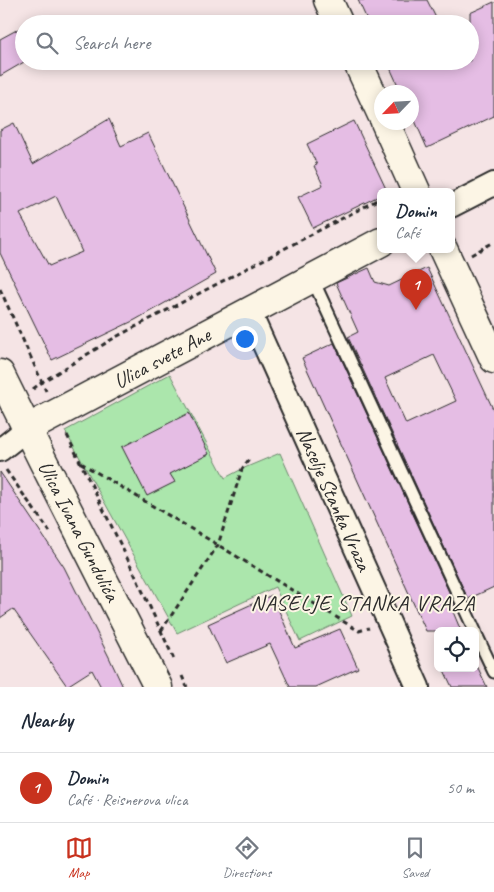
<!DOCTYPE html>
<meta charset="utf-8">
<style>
body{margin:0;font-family:Caveat,sans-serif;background:#f6f6f7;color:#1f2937}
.controls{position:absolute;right:15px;bottom:15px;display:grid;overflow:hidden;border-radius:8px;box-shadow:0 2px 12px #0003}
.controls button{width:45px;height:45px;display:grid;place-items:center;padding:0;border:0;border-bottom:1px solid #e0e1e3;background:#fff;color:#1f2937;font:25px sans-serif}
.compass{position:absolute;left:374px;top:85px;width:45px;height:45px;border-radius:50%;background:#fff;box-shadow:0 2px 12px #0003;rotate:245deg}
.you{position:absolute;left:244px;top:338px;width:18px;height:18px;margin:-12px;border:4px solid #fff;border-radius:50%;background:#1a73e8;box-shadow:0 0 0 8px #1a73e833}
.badge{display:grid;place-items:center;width:32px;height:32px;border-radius:50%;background:#c8321e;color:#fff;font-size:16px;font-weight:700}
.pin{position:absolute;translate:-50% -41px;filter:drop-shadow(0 1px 2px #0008)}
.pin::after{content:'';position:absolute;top:26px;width:18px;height:15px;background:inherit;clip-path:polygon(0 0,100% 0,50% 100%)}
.popup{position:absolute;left:377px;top:188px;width:78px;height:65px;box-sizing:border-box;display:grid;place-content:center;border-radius:8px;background:#fff;filter:drop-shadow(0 1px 4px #0005);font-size:16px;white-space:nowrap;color:#747a83}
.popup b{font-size:19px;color:#1f2937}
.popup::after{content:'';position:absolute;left:50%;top:100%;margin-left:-10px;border:10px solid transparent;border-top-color:#fff}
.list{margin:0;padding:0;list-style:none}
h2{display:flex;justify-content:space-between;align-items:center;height:65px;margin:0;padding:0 20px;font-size:21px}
h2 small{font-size:16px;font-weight:400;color:#747a83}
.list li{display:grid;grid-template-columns:32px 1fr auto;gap:15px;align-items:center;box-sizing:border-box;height:70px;padding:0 20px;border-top:1px solid #e0e1e3}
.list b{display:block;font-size:19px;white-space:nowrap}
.list p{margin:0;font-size:16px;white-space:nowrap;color:#747a83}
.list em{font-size:16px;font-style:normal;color:#747a83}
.icon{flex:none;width:28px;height:28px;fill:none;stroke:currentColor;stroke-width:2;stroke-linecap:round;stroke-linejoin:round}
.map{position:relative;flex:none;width:494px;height:687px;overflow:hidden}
.search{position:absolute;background:#fff;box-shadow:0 2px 12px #0003;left:15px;right:15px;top:15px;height:55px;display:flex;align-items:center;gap:12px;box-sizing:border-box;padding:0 18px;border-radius:28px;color:#747a83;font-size:19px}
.sheet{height:135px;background:#fff}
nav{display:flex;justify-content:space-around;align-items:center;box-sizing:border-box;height:70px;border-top:1px solid #e0e1e3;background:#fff;font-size:14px;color:#747a83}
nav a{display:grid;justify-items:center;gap:2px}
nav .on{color:#c8321e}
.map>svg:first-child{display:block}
.green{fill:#abe6ac;stroke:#6b886c}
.building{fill:#e5bde4;stroke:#2b2b2b;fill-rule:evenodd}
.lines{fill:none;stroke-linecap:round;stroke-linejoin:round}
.lane-casing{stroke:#2b2b2b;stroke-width:15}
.street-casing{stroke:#2b2b2b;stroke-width:26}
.secondary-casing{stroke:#2b2b2b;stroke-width:31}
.path{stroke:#2b2b2b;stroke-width:3;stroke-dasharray:5 4;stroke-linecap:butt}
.lane{stroke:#fcf5e5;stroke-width:11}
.street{stroke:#fcf5e5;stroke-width:22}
.secondary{stroke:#fcf5e5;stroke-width:28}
.labels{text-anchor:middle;stroke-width:4;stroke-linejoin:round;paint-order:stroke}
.street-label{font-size:21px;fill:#2b2b2b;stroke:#fcf5e5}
.neighbourhood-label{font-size:22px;letter-spacing:1px;fill:#2b2b2b;stroke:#fcf5e5}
</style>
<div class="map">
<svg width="494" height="687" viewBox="0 0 494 687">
<rect width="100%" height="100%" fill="#f5e4e5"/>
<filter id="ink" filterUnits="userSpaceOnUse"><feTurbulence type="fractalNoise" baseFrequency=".02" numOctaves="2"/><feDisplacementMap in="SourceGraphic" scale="10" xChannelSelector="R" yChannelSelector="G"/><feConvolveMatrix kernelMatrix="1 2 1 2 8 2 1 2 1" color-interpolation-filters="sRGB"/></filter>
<g filter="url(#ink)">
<polygon class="green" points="170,374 225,478 242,469 280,453 352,616 300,641 275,587 177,633 65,431"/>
<g class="building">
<polygon points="358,0 427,0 439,24 369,24"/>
<polygon points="494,2 494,116 427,148 412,114 412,92 401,92 387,61 470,61 470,13"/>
<polygon points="24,26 24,62 0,76 0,39"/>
<path d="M109,119L121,146L148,133L216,274L135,320L52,360L0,253V130L14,123L33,164ZM56,196L82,252L49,266L20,214Z"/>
<polygon points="354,121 387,191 381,191 381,195 313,228 298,197 323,185 314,166 317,165 307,144"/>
<path d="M369,268L375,282L389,286L427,268L494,411V587L468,599L348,337L358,332L336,283ZM434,355L456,401L406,424L385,378Z"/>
<polygon points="334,343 455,605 451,607 461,631 426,631 302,358"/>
<polygon points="189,413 209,454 170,474 175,482 147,496 122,447"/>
<polygon points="0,472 64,567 109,657 123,687 101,687 92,670 67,686 13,609 0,618"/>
<polygon points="272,595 295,648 340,629 358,668 316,687 290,687 270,644 226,663 208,624"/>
<polygon points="443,668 478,668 487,687 452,687"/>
</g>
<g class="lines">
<defs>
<g id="lane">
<polyline points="312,278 475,631"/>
<polyline points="475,632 494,672"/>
</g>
<g id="street">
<polyline points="451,206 494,184"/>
<polyline points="249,311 418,687"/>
<polyline points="0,450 27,429"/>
</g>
<g id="secondary">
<polyline points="328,0 339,24"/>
<polyline points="357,61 382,115"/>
<polyline points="385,122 416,191"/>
<polyline points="443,249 494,359"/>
<polyline points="0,374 43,461 158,687"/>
<polyline points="27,429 381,242"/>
</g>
</defs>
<use href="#lane" class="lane-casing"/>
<use href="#street" class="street-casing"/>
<use href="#secondary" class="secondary-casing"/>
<g class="path">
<polyline points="471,255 494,242"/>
<polyline points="0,289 46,391"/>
<polyline points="33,389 42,382 114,338 381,198"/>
<polyline points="67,435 130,564 174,659"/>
<polyline points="81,463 218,545 359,631 369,628"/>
<polyline points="6,470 50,532"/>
<polyline points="161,631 218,545 242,469 250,458"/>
<polyline points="182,676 187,687"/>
</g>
<use href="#lane" class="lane"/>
<use href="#street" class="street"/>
<use href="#secondary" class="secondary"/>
</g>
</g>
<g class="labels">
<g class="street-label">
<text transform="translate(162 358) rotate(-28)" y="7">Ulica svete Ane</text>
<text transform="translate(334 499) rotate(66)" y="7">Naselje Stanka Vraza</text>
<text transform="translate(79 531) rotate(63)" y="7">Ulica Ivana Gundulića</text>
</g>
<g class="neighbourhood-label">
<text x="363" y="610">NASELJE STANKA VRAZA</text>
</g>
</g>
</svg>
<div class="controls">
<button><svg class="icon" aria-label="locate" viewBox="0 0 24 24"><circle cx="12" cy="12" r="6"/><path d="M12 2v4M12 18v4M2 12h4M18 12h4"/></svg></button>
</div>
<svg class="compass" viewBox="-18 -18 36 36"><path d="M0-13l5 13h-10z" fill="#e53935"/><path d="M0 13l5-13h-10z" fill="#747a83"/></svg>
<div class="you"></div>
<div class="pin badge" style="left:416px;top:310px">1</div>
<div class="popup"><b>Domin</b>Café</div>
<div class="search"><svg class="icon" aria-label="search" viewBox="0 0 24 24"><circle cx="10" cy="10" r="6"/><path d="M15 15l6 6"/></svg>Search here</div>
</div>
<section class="sheet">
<h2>Nearby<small></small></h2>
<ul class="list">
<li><span class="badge">1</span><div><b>Domin</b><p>Café · Reisnerova ulica</p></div><em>50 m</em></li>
</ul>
</section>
<nav>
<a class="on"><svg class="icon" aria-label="map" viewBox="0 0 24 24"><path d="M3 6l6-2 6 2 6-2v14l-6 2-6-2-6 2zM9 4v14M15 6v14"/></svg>Map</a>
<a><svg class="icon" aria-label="directions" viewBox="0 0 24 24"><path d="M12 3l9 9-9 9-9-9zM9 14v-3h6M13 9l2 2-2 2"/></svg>Directions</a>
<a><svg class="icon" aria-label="saved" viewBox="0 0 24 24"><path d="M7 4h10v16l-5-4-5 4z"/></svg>Saved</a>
</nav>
